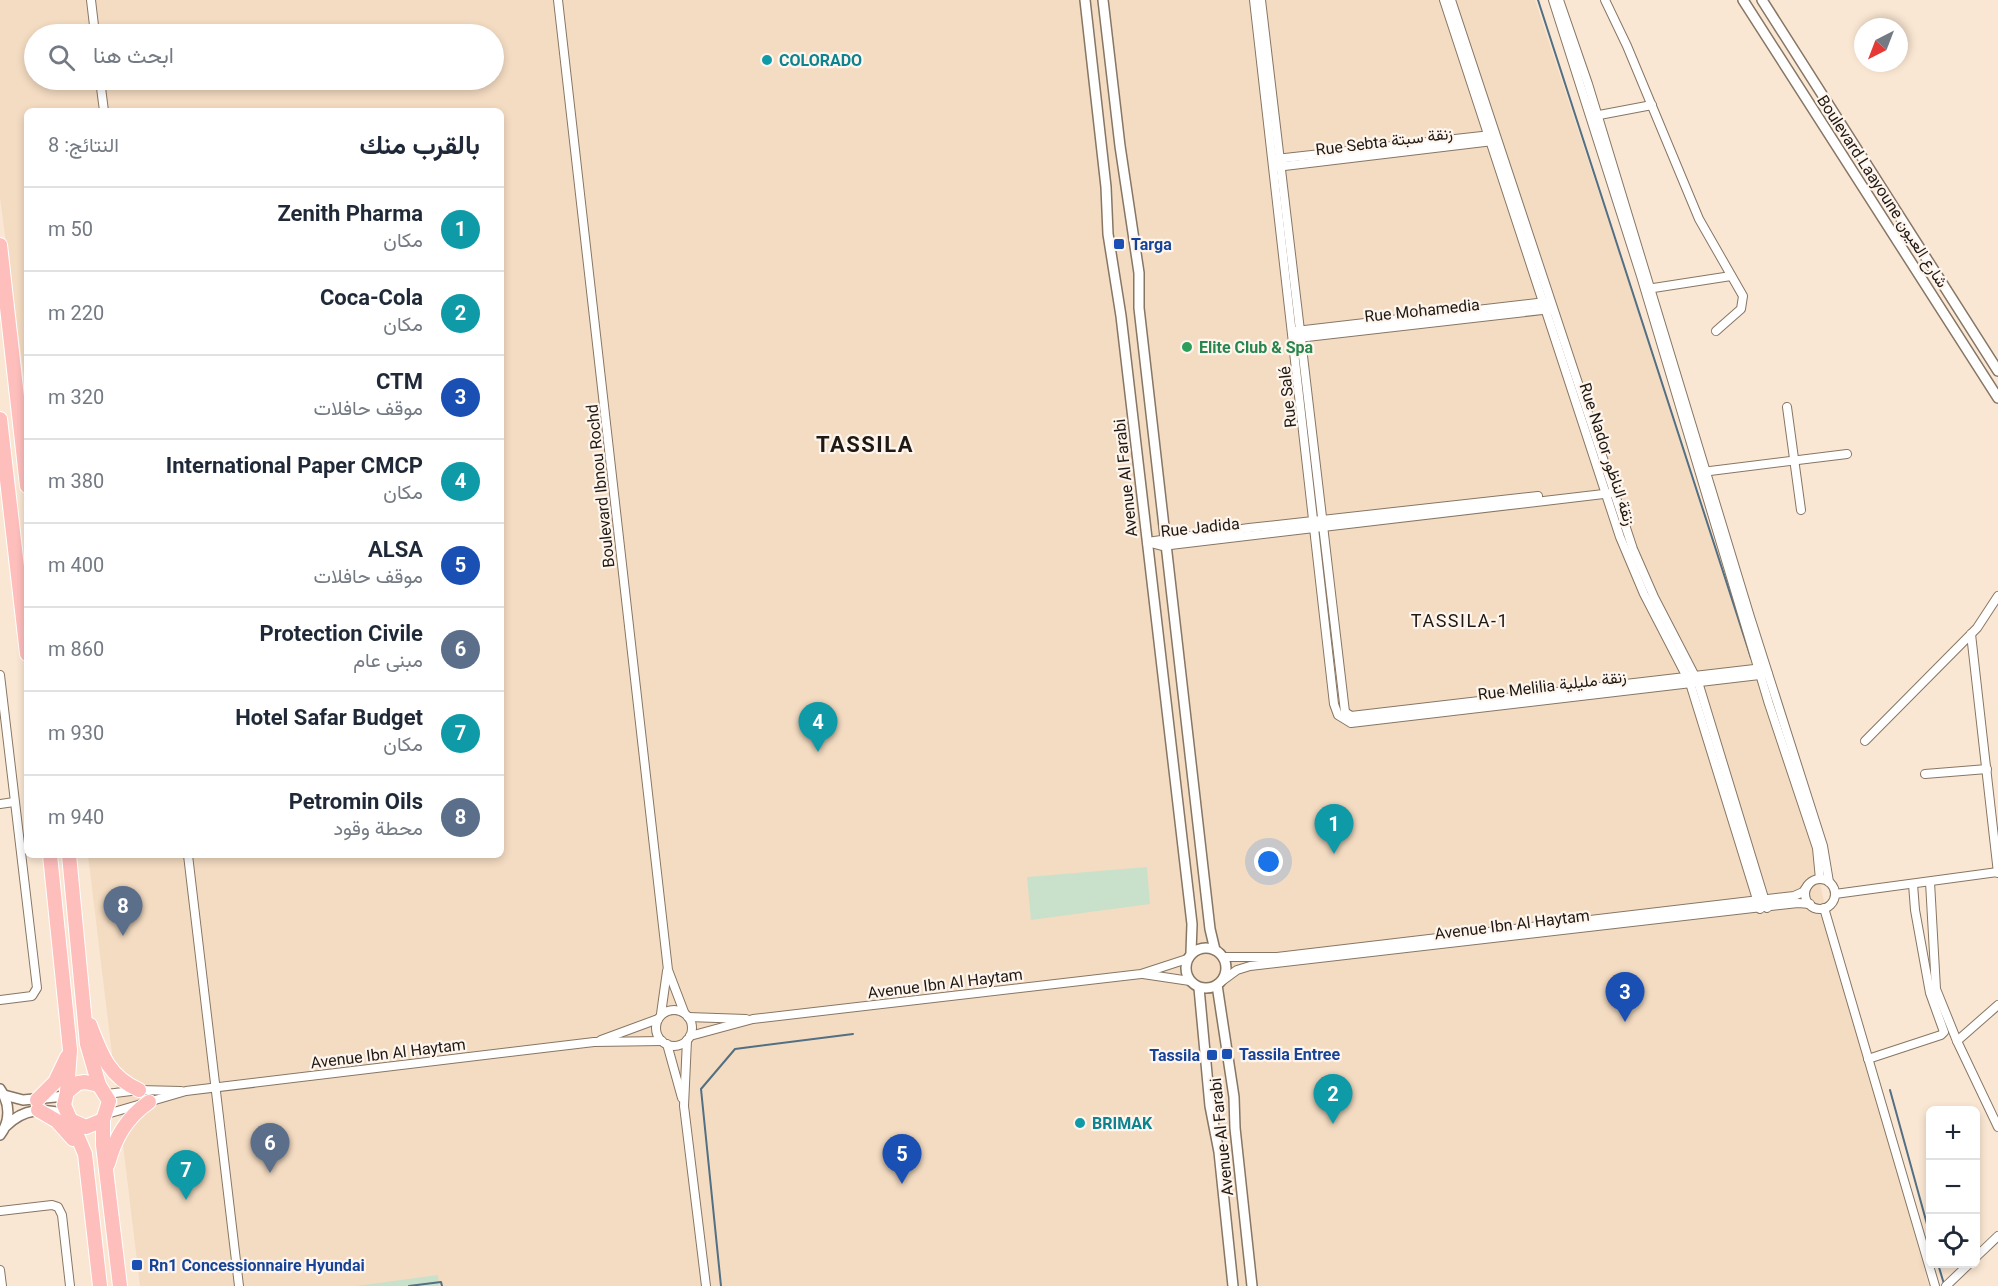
<!DOCTYPE html>
<html lang="ar">
<meta charset="utf-8">
<style>
body{margin:0;font-family:Roboto,Vazirmatn,sans-serif;background:#f2f2f3;color:#1f2937;direction:rtl}
.controls{position:absolute;right:18px;bottom:18px;display:grid;overflow:hidden;border-radius:9px;box-shadow:0 3px 9px #0003}
.controls button{width:54px;height:54px;display:grid;place-items:center;padding:0;border:0;border-bottom:2px solid #e0e1e3;background:#fff;color:#1f2937;font:30px sans-serif}
.compass{position:absolute;left:1854px;top:18px;width:54px;height:54px;border-radius:50%;background:#fff;box-shadow:0 3px 9px #0003;rotate:222deg}
.you{position:absolute;left:1269px;top:862px;width:21px;height:21px;margin:-15px;border:4px solid #fff;border-radius:50%;background:#1a73e8;box-shadow:0 0 0 9px #1a73e833}
.badge{display:grid;place-items:center;width:39px;height:39px;border-radius:50%;background:#d93025;color:#fff;font-size:20px;font-weight:700}
.pin{position:absolute;translate:-50% -50px;filter:drop-shadow(0 2px 3px #0008)}
.pin::after{content:'';position:absolute;top:32px;width:21px;height:18px;background:inherit;clip-path:polygon(0 0,100% 0,50% 100%)}
.list{margin:0;padding:0;list-style:none}
h2{display:flex;justify-content:space-between;align-items:center;height:78px;margin:0;padding:0 24px;font-size:26px}
h2 small{font-size:20px;font-weight:400;color:#747a83}
.list li{display:grid;grid-template-columns:39px 1fr auto;gap:18px;align-items:center;box-sizing:border-box;height:84px;padding:0 24px;border-top:2px solid #e0e1e3}
.list b{display:block;font-size:22px;white-space:nowrap}
.list p{margin:0;font-size:20px;white-space:nowrap;color:#747a83}
.list em{font-size:20px;font-style:normal;color:#747a83}
.icon{flex:none;width:33px;height:33px;fill:none;stroke:currentColor;stroke-width:2;stroke-linecap:round;stroke-linejoin:round}
.map{position:relative;flex:none;width:1998px;height:1286px;overflow:hidden;direction:ltr}
.search{position:absolute;background:#fff;box-shadow:0 3px 9px #0003;left:24px;top:24px;width:480px;height:66px;display:flex;align-items:center;gap:15px;box-sizing:border-box;padding:0 21px;border-radius:33px;color:#747a83;font-size:22px}
.panel{position:absolute;background:#fff;box-shadow:0 3px 9px #0003;left:24px;top:108px;width:480px;height:750px;border-radius:9px;direction:rtl}
.map>svg:first-child{display:block}
.built{fill:#f4dcc2;fill-rule:evenodd}
.green{fill:#c9e1ca}
.lines{fill:none;stroke-linecap:round;stroke-linejoin:round}
.stream{stroke:#526f84;stroke-width:2}
.minor-casing{stroke:#877664;stroke-width:10}
.tertiary-casing{stroke:#877664;stroke-width:12}
.trunk-casing{stroke:#fff;stroke-width:16}
.minor{stroke:#fff;stroke-width:8}
.tertiary{stroke:#fff;stroke-width:9}
.trunk{stroke:#febebc;stroke-width:14}
.culture-dot{fill:#0f9aa8;stroke:#fef6ee;stroke-width:2}
.transit-dot{fill:#1a4fb4;stroke:#fef6ee;stroke-width:2}
.leisure-dot{fill:#2e9e5b;stroke:#fef6ee;stroke-width:2}
.labels{text-anchor:middle;stroke-width:4.5;stroke-linejoin:round;paint-order:stroke}
.culture-label{font-size:16px;font-weight:bold;fill:#0d838f;stroke:#fef6ee;text-anchor:start}
.street-label{font-size:16px;fill:#201912;stroke:#fef6ee}
.transit-label{font-size:16px;font-weight:bold;fill:#164399;stroke:#fef6ee;text-anchor:start}
.leisure-label{font-size:16px;font-weight:bold;fill:#27864d;stroke:#fef6ee;text-anchor:start}
.neighbourhood-label{font-size:18px;letter-spacing:1.5px;fill:#201912;stroke:#fef6ee}
.district-label{font-size:22px;font-weight:bold;letter-spacing:1.5px;fill:#201912;stroke:#fef6ee}
</style>
<div class="map">
<svg width="1998" height="1286" viewBox="0 0 1998 1286">
<rect width="100%" height="100%" fill="#fae7d3"/>
<path class="built" d="M0,0H1535L1816,848L1822,893L1846,989L1929,1286H140L88,855H501V111H27V399L0,198ZM34,34H494V80H34Z"/>
<g class="green">
<polygon points="1147,867 1150,904 1031,920 1027,877"/>
<polygon points="438,1275 439,1286 356,1286"/>
</g>
<g class="lines">
<g class="stream">
<polyline points="1538,0 1751,658"/>
<polyline points="1890,1090 1930,1235"/>
<polyline points="1938,1264 1944,1284"/>
<polyline points="409,1286 441,1282 442,1286"/>
<polyline points="721,1286 701,1089 735,1049 853,1034"/>
</g>
<defs>
<g id="minor">
<polyline points="91,0 95,34"/>
<polyline points="558,0 668,970 684,1012"/>
<polyline points="1254,0 1334,704 1338,715 1351,723 1768,674"/>
<polyline points="1261,0 1345,712"/>
<polyline points="1444,0 1620,537 1644,594 1690,683 1760,909"/>
<polyline points="1451,0 1633,549 1654,597 1698,682 1767,908"/>
<polyline points="1553,0 1641,276 1769,704 1817,848 1820,879"/>
<polyline points="1559,0 1588,84 1750,617 1823,846 1829,882"/>
<polyline points="1605,0 1627,46 1699,219 1743,296 1741,309 1716,331"/>
<polyline points="100,80 104,111"/>
<polyline points="1594,116 1652,105"/>
<polyline points="1276,159 1491,135"/>
<polyline points="1276,167 1493,141"/>
<polyline points="1647,289 1731,276"/>
<polyline points="1296,331 1546,302"/>
<polyline points="1298,338 1551,309"/>
<polyline points="1787,407 1801,510"/>
<polyline points="1702,472 1847,454"/>
<polyline points="1147,542 1162,546 1612,493"/>
<polyline points="1147,542 1249,528 1538,496"/>
<polyline points="1971,634 1998,873"/>
<polyline points="0,675 37,988 32,996 0,1000"/>
<polyline points="1345,712 1351,716 1763,668"/>
<polyline points="1865,741 1977,628 1998,596"/>
<polyline points="1925,774 1987,769"/>
<polyline points="0,804 14,802"/>
<polyline points="188,855 239,1286"/>
<circle cx="1820" cy="894" r="15"/>
<polyline points="1930,882 1936,989 1957,1041 1998,1127"/>
<polyline points="1835,894 1998,872"/>
<polyline points="1824,908 1935,1286"/>
<polyline points="1223,957 1277,957 1794,896 1803,892 1808,885"/>
<polyline points="1143,974 1190,981"/>
<polyline points="1222,981 1237,970 1250,966 1798,903 1810,904"/>
<circle cx="674" cy="1028" r="18"/>
<polyline points="661,1014 667,971"/>
<polyline points="688,1017 746,1019"/>
<polyline points="690,1036 753,1019 1141,974 1187,959"/>
<polyline points="601,1040 658,1019"/>
<polyline points="687,1040 684,1106 706,1286"/>
<polyline points="1957,1041 1998,1005"/>
<polyline points="667,1044 682,1098"/>
<polyline points="1868,1059 1941,1035 1944,1032 1930,993 1915,910 1913,884"/>
<polyline points="107,1094 139,1090 181,1091"/>
<polyline points="107,1114 186,1091 594,1042 662,1041"/>
<polyline points="0,1211 52,1205 58,1207 62,1215 70,1286"/>
<polyline points="1976,1257 1998,1236"/>
<polyline points="0,1270 2,1286"/>
<polyline points="1946,1286 1969,1264"/>
</g>
<g id="tertiary">
<polyline points="1085,0 1106,187 1108,234 1121,316 1192,924 1191,953"/>
<polyline points="1103,0 1120,146 1139,273 1139,308 1210,929 1215,950"/>
<polyline points="1743,0 1998,398"/>
<polyline points="1762,0 1998,371"/>
<circle cx="1206" cy="968" r="20"/>
<polyline points="1217,985 1234,1097 1235,1128 1252,1286"/>
<polyline points="1199,988 1210,1106 1219,1152 1233,1286"/>
<path d="M0,1089C10,1103 11,1121 0,1135"/>
<polyline points="4,1095 23,1100 66,1096"/>
<path d="M6,1126C24,1108 43,1108 66,1114"/>
</g>
<g id="trunk">
<polyline points="0,245 27,486"/>
<polyline points="0,419 27,654"/>
<polyline points="50,855 70,1050 67,1092"/>
<polyline points="69,855 87,1044 99,1085 109,1101 103,1120 103,1145 120,1286"/>
<path d="M90,1025C101,1054 109,1077 139,1090"/>
<polyline points="99,1085 85,1082 78,1083 67,1092 64,1105 85,1154 100,1286"/>
<polyline points="37,1100 55,1082 67,1057"/>
<polyline points="38,1110 57,1121 73,1139"/>
<polyline points="70,1120 86,1127 103,1120"/>
<path d="M108,1164C115,1138 126,1118 149,1102"/>
</g>
</defs>
<use href="#minor" class="minor-casing"/>
<use href="#tertiary" class="tertiary-casing"/>
<use href="#trunk" class="trunk-casing"/>
<use href="#minor" class="minor"/>
<use href="#tertiary" class="tertiary"/>
<use href="#trunk" class="trunk"/>
</g>
<g class="culture-dot">
<circle cx="767" cy="60" r="6"/>
<circle cx="1080" cy="1123" r="6"/>
</g>
<g class="transit-dot">
<rect x="1113" y="238" width="12" height="12" rx="3"/>
<rect x="1221" y="1048" width="12" height="12" rx="3"/>
<rect x="1206" y="1049" width="12" height="12" rx="3"/>
<rect x="131" y="1259" width="12" height="12" rx="3"/>
</g>
<circle class="leisure-dot" cx="1187" cy="347" r="6"/>
<g class="labels">
<g class="culture-label">
<text x="779" y="66">COLORADO</text>
<text x="1092" y="1129">BRIMAK</text>
</g>
<g class="street-label">
<text transform="translate(1384 141) rotate(-7)" y="6">Rue Sebta زنقة سبتة</text>
<text transform="translate(1883 191) rotate(57)" y="6">Boulevard Laayoune شارع العيون</text>
<text transform="translate(1422 310) rotate(-6)" y="6">Rue Mohamedia</text>
<text transform="translate(1287 397) rotate(-96)" y="6">Rue Salé</text>
<text transform="translate(1608 454) rotate(72)" y="6">Rue Nador زنقة الناظور</text>
<text transform="translate(1125 478) rotate(-96)" y="6">Avenue Al Farabi</text>
<text transform="translate(600 486) rotate(-96)" y="6">Boulevard Ibnou Rochd</text>
<text transform="translate(1200 527) rotate(-6)" y="6">Rue Jadida</text>
<text transform="translate(1552 685) rotate(-7)" y="6">Rue Melilia زنقة مليلية</text>
<text transform="translate(1512 924) rotate(-7)" y="6">Avenue Ibn Al Haytam</text>
<text transform="translate(945 983) rotate(-7)" y="6">Avenue Ibn Al Haytam</text>
<text transform="translate(388 1053) rotate(-7)" y="6">Avenue Ibn Al Haytam</text>
<text transform="translate(1221 1137) rotate(-96)" y="6">Avenue Al Farabi</text>
</g>
<g class="transit-label">
<text x="1131" y="250">Targa</text>
<text x="1239" y="1060">Tassila Entree</text>
<text x="1200" y="1061" text-anchor="end">Tassila</text>
<text x="149" y="1271">Rn1 Concessionnaire Hyundai</text>
</g>
<g class="leisure-label">
<text x="1199" y="353">Elite Club &amp; Spa</text>
</g>
<g class="neighbourhood-label">
<text x="1460" y="627">TASSILA-1</text>
</g>
<g class="district-label">
<text x="865" y="452">TASSILA</text>
</g>
</g>
</svg>
<div class="controls">
<button>+</button>
<button>−</button>
<button><svg class="icon" aria-label="locate" viewBox="0 0 24 24"><circle cx="12" cy="12" r="6"/><path d="M12 2v4M12 18v4M2 12h4M18 12h4"/></svg></button>
</div>
<svg class="compass" viewBox="-18 -18 36 36"><path d="M0-13l5 13h-10z" fill="#e53935"/><path d="M0 13l5-13h-10z" fill="#747a83"/></svg>
<div class="you"></div>
<div class="pin badge" style="left:1334px;top:854px;background:#0f9aa8">1</div>
<div class="pin badge" style="left:1333px;top:1124px;background:#0f9aa8">2</div>
<div class="pin badge" style="left:1625px;top:1022px;background:#1a4fb4">3</div>
<div class="pin badge" style="left:818px;top:752px;background:#0f9aa8">4</div>
<div class="pin badge" style="left:902px;top:1184px;background:#1a4fb4">5</div>
<div class="pin badge" style="left:270px;top:1173px;background:#5c6f8a">6</div>
<div class="pin badge" style="left:186px;top:1200px;background:#0f9aa8">7</div>
<div class="pin badge" style="left:123px;top:936px;background:#5c6f8a">8</div>
<div class="search"><svg class="icon" aria-label="search" viewBox="0 0 24 24"><circle cx="10" cy="10" r="6"/><path d="M15 15l6 6"/></svg>ابحث هنا</div>
<section class="panel">
<h2>بالقرب منك<small>النتائج: 8</small></h2>
<ul class="list">
<li><span class="badge" style="background:#0f9aa8">1</span><div><b>Zenith Pharma</b><p>مكان</p></div><em>50 m</em></li>
<li><span class="badge" style="background:#0f9aa8">2</span><div><b>Coca-Cola</b><p>مكان</p></div><em>220 m</em></li>
<li><span class="badge" style="background:#1a4fb4">3</span><div><b>CTM</b><p>موقف حافلات</p></div><em>320 m</em></li>
<li><span class="badge" style="background:#0f9aa8">4</span><div><b>International Paper CMCP</b><p>مكان</p></div><em>380 m</em></li>
<li><span class="badge" style="background:#1a4fb4">5</span><div><b>ALSA</b><p>موقف حافلات</p></div><em>400 m</em></li>
<li><span class="badge" style="background:#5c6f8a">6</span><div><b>Protection Civile</b><p>مبنى عام</p></div><em>860 m</em></li>
<li><span class="badge" style="background:#0f9aa8">7</span><div><b>Hotel Safar Budget</b><p>مكان</p></div><em>930 m</em></li>
<li><span class="badge" style="background:#5c6f8a">8</span><div><b>Petromin Oils</b><p>محطة وقود</p></div><em>940 m</em></li>
</ul>
</section>
</div>
